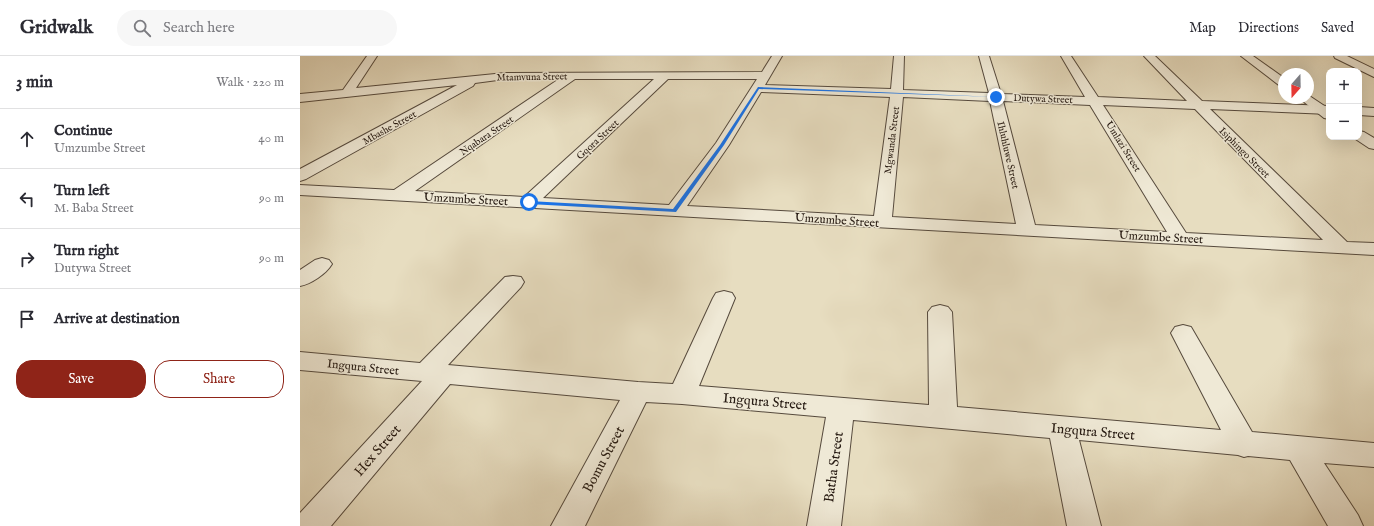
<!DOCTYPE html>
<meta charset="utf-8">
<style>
body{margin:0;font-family:"IM FELL English",serif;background:#f7f7f7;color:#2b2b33}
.controls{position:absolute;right:12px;top:12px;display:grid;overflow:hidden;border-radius:8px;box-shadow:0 4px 16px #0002}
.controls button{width:36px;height:36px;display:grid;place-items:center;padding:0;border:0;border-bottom:1px solid #e1e1e2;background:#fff;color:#2b2b33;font:20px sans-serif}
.compass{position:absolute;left:978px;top:12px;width:36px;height:36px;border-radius:50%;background:#fff;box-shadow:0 4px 16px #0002;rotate:200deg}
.stop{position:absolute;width:12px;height:12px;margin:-9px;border:3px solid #1a73e8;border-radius:50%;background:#fff}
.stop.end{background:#1a73e8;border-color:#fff;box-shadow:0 1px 4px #0008}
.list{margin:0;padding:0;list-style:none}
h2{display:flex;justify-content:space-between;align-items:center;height:52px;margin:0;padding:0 16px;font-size:17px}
h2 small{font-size:13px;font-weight:400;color:#7c7c81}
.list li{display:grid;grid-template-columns:26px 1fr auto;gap:12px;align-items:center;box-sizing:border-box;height:60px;padding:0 16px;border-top:1px solid #e1e1e2}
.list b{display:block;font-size:15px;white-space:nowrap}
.list p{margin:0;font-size:13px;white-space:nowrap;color:#7c7c81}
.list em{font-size:13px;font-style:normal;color:#7c7c81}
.actions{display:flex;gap:8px;padding:12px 16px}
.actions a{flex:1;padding:9px 0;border:1px solid #8f2418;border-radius:16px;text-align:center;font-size:14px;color:#8f2418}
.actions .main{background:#8f2418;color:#fff}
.icon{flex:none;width:22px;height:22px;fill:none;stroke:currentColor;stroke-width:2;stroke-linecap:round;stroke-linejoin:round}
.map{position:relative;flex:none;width:1074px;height:470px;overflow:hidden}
header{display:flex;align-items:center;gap:24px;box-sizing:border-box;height:56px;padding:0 20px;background:#fff;border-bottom:1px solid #e1e1e2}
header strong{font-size:19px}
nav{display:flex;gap:22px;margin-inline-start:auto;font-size:14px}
.search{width:280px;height:36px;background:#f7f7f7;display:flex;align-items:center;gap:10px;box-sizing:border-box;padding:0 14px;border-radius:22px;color:#7c7c81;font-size:15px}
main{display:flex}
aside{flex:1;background:#fff}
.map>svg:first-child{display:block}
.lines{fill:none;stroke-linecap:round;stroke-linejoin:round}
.minor-casing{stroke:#564a3d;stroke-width:2}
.tertiary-casing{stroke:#564a3d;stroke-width:2}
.minor{fill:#efe9d6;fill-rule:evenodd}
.tertiary{fill:#efe9d6;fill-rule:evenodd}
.route{fill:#1a73e8}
.labels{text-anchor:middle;stroke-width:3;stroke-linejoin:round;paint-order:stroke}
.far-street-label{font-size:10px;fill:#251911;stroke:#efe9d6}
.street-label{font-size:12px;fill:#251911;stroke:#efe9d6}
.near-street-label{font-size:14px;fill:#251911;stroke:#efe9d6}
</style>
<header>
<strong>Gridwalk</strong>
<div class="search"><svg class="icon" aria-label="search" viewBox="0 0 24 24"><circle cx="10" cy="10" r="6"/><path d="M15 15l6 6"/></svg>Search here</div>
<nav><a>Map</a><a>Directions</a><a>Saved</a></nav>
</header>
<main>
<aside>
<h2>3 min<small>Walk · 220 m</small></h2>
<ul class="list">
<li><svg class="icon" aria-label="ahead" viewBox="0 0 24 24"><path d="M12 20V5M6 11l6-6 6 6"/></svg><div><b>Continue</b><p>Umzumbe Street</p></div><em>40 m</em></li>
<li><svg class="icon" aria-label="left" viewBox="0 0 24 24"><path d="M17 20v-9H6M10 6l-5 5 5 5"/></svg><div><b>Turn left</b><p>M. Baba Street</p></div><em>90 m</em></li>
<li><svg class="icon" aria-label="right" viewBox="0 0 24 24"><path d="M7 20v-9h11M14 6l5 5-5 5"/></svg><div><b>Turn right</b><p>Dutywa Street</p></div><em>90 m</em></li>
<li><svg class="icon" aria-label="arrive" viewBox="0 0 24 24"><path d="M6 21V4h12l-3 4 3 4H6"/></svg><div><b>Arrive at destination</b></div></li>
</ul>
<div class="actions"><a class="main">Save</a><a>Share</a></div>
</aside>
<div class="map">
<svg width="1074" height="470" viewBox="0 0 1074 470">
<rect width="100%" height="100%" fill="#e7ddc0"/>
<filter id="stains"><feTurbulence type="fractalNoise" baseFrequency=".005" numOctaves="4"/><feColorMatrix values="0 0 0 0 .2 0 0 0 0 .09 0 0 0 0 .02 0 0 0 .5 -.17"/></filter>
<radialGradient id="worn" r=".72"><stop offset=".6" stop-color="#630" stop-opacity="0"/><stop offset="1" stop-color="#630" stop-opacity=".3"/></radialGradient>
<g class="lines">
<defs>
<g id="minor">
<path d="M67,0H77L56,32L205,17L462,16L472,0H482L465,29L591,33L594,0H604L603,34L689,37L679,0H689L701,38L785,41L761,0H771L798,41L887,45L844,0H855L902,45L1029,50V58L910,53L1047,186L1074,187V199L0,139V129L94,134L259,23H205L175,27L173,30L6,123L0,125V113L157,29L0,46V38L43,34ZM275,23H354L224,141L115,135ZM368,23H457L416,87L369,149L243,142ZM461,36L590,41L574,160L387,150L429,89ZM603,41L690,45L716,168L592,161ZM703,45L790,49L867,176L735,169ZM803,49L895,53L1023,184L886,177Z"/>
<polygon points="1034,0 1047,0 1074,13 1074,21 1035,2"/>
<polygon points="1059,51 1074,52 1074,60 1059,59"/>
<path d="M22,202L29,204L32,208C26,218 11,228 0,230V214L15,204Z"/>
<polygon points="213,220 221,221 224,226 221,231 148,309 338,326 373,328 413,242 416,237 424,235 432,237 435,242 399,330 629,349 628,256 632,251 640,249 648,251 652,256 657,351 921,374 871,277 875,271 883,269 891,271 952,376 1074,387 1074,411 1024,407 1058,459 1063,470 1028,470 990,404 948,400 944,401 938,399 779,384 801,470 767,470 750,382 553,364 541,470 507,470 526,361 382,348 346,346 285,470 251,470 320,344 150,328 31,470 0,470 0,457 122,325 0,314 0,296 120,307 205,221"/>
</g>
<g id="tertiary">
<polygon points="941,0 953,0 984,22 984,31 980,30"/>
<polygon points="1008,39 1029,53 1029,63 1024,62 999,42 1008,42"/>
<polygon points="1059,75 1064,76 1074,82 1074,93 1069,92 1054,82 1053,81 1059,81"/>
</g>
</defs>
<use href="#minor" class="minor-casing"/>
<use href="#tertiary" class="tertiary-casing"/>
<use href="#minor" class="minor"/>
<use href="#tertiary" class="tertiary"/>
</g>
<polygon class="route" points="458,31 697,41 459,33 424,89 376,156 229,148 226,146 229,145 373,153 420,89"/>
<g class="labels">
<g class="far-street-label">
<text transform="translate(232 20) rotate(-1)" y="4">Mtamvuna Street</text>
<text transform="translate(743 42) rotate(2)" y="4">Dutywa Street</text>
<text transform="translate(89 71) rotate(-29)" y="4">Mbashe Street</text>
<text transform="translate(186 79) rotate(-34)" y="4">Nqabara Street</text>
<text transform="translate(297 83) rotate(-43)" y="4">Gqora Street</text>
<text transform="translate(591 84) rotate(-83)" y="4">Mgwanda Street</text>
<text transform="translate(824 90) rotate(58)" y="4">Umlazi Street</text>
<text transform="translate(945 96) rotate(45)" y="4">Isiphingo Street</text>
<text transform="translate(709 99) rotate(77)" y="4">Ihluhluwe Street</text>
</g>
<g class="street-label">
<text transform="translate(166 143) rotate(3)" y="4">Umzumbe Street</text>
<text transform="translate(537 164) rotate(4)" y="4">Umzumbe Street</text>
<text transform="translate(861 181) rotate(3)" y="4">Umzumbe Street</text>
<text transform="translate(63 311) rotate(6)" y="4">Ingqura Street</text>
</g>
<g class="near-street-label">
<text transform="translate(465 345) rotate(5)" y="5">Ingqura Street</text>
<text transform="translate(793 375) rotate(5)" y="5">Ingqura Street</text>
<text transform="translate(77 394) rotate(-49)" y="5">Hex Street</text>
<text transform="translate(303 403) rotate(-62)" y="5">Bomu Street</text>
<text transform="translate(533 411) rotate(-82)" y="5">Batha Street</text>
</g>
</g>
<rect width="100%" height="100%" filter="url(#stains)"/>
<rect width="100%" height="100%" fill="url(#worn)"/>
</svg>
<div class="controls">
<button>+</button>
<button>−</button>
</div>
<svg class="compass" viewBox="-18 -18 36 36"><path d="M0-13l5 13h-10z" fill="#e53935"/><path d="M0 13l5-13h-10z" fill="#7c7c81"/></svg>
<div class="stop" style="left:229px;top:146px"></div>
<div class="stop end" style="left:696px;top:41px"></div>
</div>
</main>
